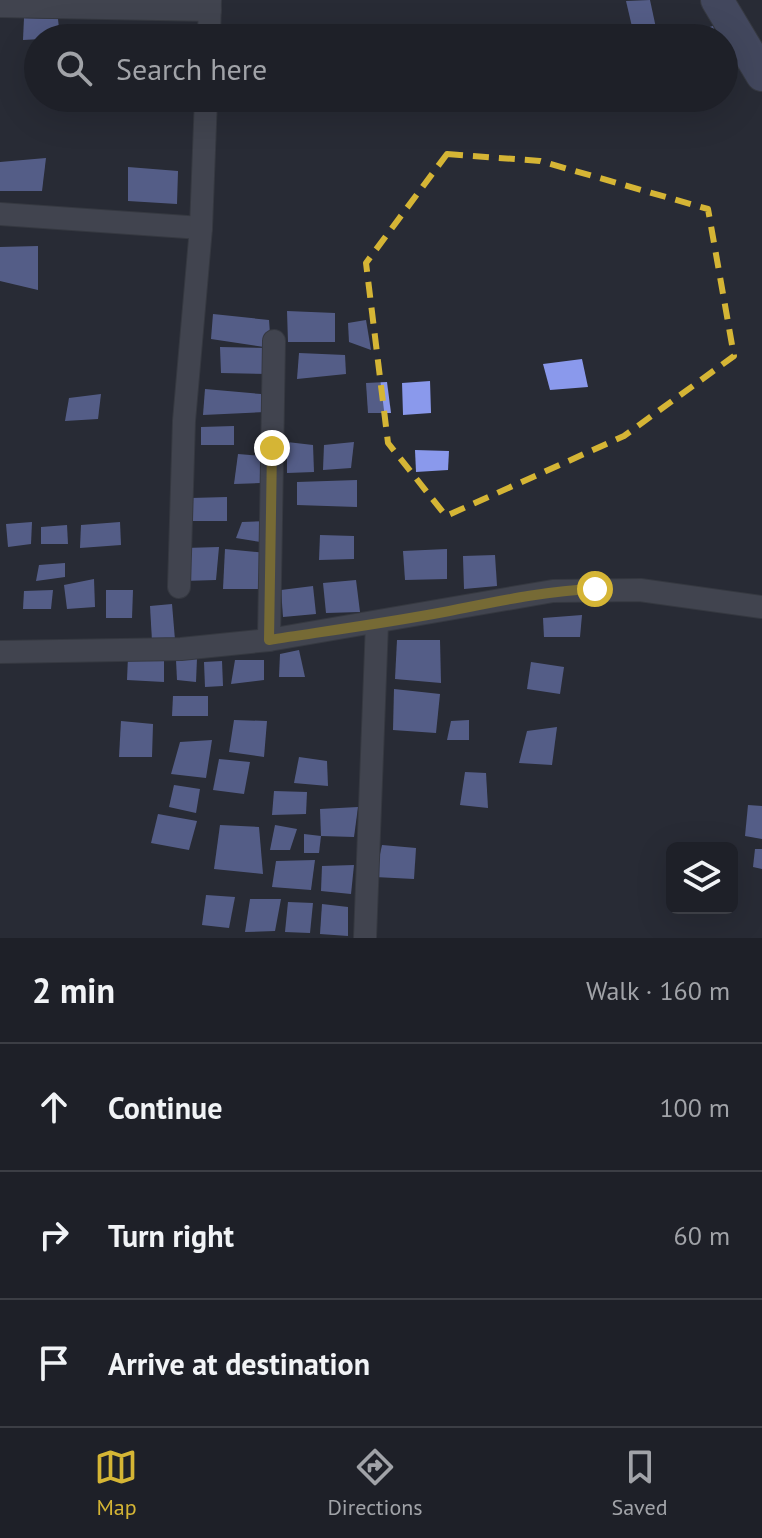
<!DOCTYPE html>
<meta charset="utf-8">
<style>
body{margin:0;font-family:"PT Sans",sans-serif;background:#262830;color:#f1f3f6}
.controls{position:absolute;right:24px;bottom:24px;display:grid;overflow:hidden;border-radius:12px;box-shadow:0 8px 32px #0002}
.controls button{width:72px;height:72px;display:grid;place-items:center;padding:0;border:0;border-bottom:2px solid #3c3e45;background:#1e2028;color:#f1f3f6;font:40px sans-serif}
.stop{position:absolute;width:24px;height:24px;margin:-18px;border:6px solid #d5b535;border-radius:50%;background:#fff}
.stop.end{background:#d5b535;border-color:#fff;box-shadow:0 2px 8px #0008}
.list{margin:0;padding:0;list-style:none}
h2{display:flex;justify-content:space-between;align-items:center;height:104px;margin:0;padding:0 32px;font-size:34px}
h2 small{font-size:26px;font-weight:400;color:#a1a3a8}
.list li{display:grid;grid-template-columns:52px 1fr auto;gap:24px;align-items:center;box-sizing:border-box;height:128px;padding:0 32px;border-top:2px solid #3c3e45}
.list b{display:block;font-size:30px;white-space:nowrap}
.list em{font-size:26px;font-style:normal;color:#a1a3a8}
.icon{flex:none;width:44px;height:44px;fill:none;stroke:currentColor;stroke-width:2;stroke-linecap:round;stroke-linejoin:round}
.map{position:relative;flex:none;width:762px;height:938px;overflow:hidden}
.search{position:absolute;background:#1e2028;box-shadow:0 8px 32px #0002;left:24px;right:24px;top:24px;height:88px;display:flex;align-items:center;gap:20px;box-sizing:border-box;padding:0 28px;border-radius:44px;color:#a1a3a8;font-size:30px}
.sheet{height:488px;background:#1e2028}
nav{display:flex;justify-content:space-around;align-items:center;box-sizing:border-box;height:112px;border-top:2px solid #3c3e45;background:#1e2028;font-size:22px;color:#a1a3a8}
nav a{display:grid;justify-items:center;gap:4px}
nav .on{color:#d5b535}
.map>svg:first-child{display:block}
.building{fill:#8a99ec}
.lines{fill:none;stroke-linecap:round;stroke-linejoin:round}
.street-casing{stroke:#464850;stroke-width:24}
.secondary-casing{stroke:#464850;stroke-width:34}
.street{stroke:#60636f;stroke-width:22}
.secondary{stroke:#63698e;stroke-width:32}
.route{stroke:#d5b535;stroke-width:10}
.marked{fill:none;stroke:#d5b535;stroke-width:6;stroke-dasharray:16 10;stroke-linejoin:round}
</style>
<div class="map">
<svg width="762" height="938" viewBox="0 0 762 938">
<rect width="100%" height="100%" fill="#282b35"/>
<g class="building">
<polygon points="650,0 656,28 633,31 626,1"/>
<polygon points="24,18 58,19 60,38 23,40"/>
<polygon points="82,24 116,24 117,38 82,38"/>
<polygon points="713,26 718,38 687,38 685,34"/>
<polygon points="725,56 733,88 724,90 724,57"/>
<polygon points="663,98 686,98 687,99 663,104"/>
<polygon points="46,158 42,191 0,191 0,162"/>
<polygon points="128,167 178,171 177,204 128,201"/>
<polygon points="38,246 38,290 0,281 0,247"/>
<polygon points="287,311 335,313 335,342 288,342"/>
<polygon points="213,314 269,320 271,348 271,374 221,373 220,347 271,348 211,339"/>
<polygon points="366,320 371,350 349,342 348,323"/>
<polygon points="299,353 345,355 346,374 297,379"/>
<polygon points="582,359 588,387 550,390 543,364"/>
<polygon points="430,381 431,413 403,415 402,383"/>
<polygon points="387,382 391,413 368,413 366,383"/>
<polygon points="205,389 261,394 265,412 203,415"/>
<polygon points="101,394 98,419 65,421 69,398"/>
<polygon points="234,426 234,445 201,445 201,427"/>
<polygon points="287,442 313,445 314,472 287,473"/>
<polygon points="354,442 351,468 323,470 324,445"/>
<polygon points="415,450 449,451 448,470 416,472"/>
<polygon points="238,454 263,456 260,483 234,484"/>
<polygon points="357,480 357,507 297,505 297,482"/>
<polygon points="227,497 227,521 189,521 191,498"/>
<polygon points="270,521 267,543 236,538 242,522"/>
<polygon points="32,522 31,544 8,547 6,524"/>
<polygon points="120,522 121,545 80,548 81,525"/>
<polygon points="67,525 68,544 41,544 41,527"/>
<polygon points="320,535 354,536 354,559 319,560"/>
<polygon points="219,547 216,580 183,581 185,548"/>
<polygon points="225,549 267,553 264,589 223,589"/>
<polygon points="447,549 447,579 405,580 403,551"/>
<polygon points="495,555 497,586 464,589 463,556"/>
<polygon points="65,563 65,577 36,581 39,565"/>
<polygon points="94,579 95,607 67,609 64,585"/>
<polygon points="356,580 360,612 326,613 323,583"/>
<polygon points="313,586 316,614 283,617 281,590"/>
<polygon points="53,590 51,609 23,609 24,591"/>
<polygon points="106,590 133,590 132,618 106,618"/>
<polygon points="172,604 175,640 152,641 150,606"/>
<polygon points="582,615 580,637 544,637 543,618"/>
<polygon points="397,640 440,640 441,683 395,679"/>
<polygon points="299,650 305,677 279,677 280,654"/>
<polygon points="128,657 164,660 164,682 127,680"/>
<polygon points="197,658 196,682 177,680 176,660"/>
<polygon points="235,660 264,660 264,680 231,684"/>
<polygon points="222,661 223,686 205,687 204,662"/>
<polygon points="531,662 564,667 560,694 527,689"/>
<polygon points="394,689 440,694 436,733 393,730"/>
<polygon points="173,696 208,696 208,716 172,716"/>
<polygon points="234,720 267,721 264,757 229,752"/>
<polygon points="469,720 469,740 447,740 451,721"/>
<polygon points="121,721 153,724 152,757 119,757"/>
<polygon points="557,727 552,765 519,763 527,731"/>
<polygon points="212,740 206,778 171,774 180,742"/>
<polygon points="299,757 327,761 328,786 294,783"/>
<polygon points="219,759 250,762 244,794 213,790"/>
<polygon points="465,772 486,773 488,808 460,805"/>
<polygon points="174,785 200,789 196,813 169,807"/>
<polygon points="274,791 307,792 306,814 272,815"/>
<polygon points="748,805 762,806 762,839 745,836"/>
<polygon points="358,807 354,837 321,836 320,809"/>
<polygon points="158,814 197,821 189,850 151,843"/>
<polygon points="220,825 259,827 263,874 214,869"/>
<polygon points="275,825 297,829 290,850 270,850"/>
<polygon points="304,834 321,836 319,853 304,853"/>
<polygon points="382,845 416,848 414,879 375,877"/>
<polygon points="755,849 762,849 762,869 753,867"/>
<polygon points="315,860 311,890 272,887 276,861"/>
<polygon points="354,865 351,894 321,891 322,866"/>
<polygon points="206,895 235,897 229,928 202,925"/>
<polygon points="250,899 281,899 275,931 245,932"/>
<polygon points="288,902 313,903 310,933 285,932"/>
<polygon points="322,904 348,907 348,936 320,934"/>
</g>
<g class="lines">
<defs>
<g id="street">
<polyline points="0,6 210,10"/>
<polyline points="209,38 210,0"/>
<polyline points="0,214 201,228"/>
<polyline points="179,587 184,421 201,228 206,98"/>
<polyline points="269,640 274,341"/>
<polyline points="0,652 181,649 269,640 553,591 640,590 762,607"/>
<polyline points="365,938 377,623"/>
</g>
<polyline id="secondary" points="717,0 762,75"/>
</defs>
<use href="#street" class="street-casing"/>
<use href="#secondary" class="secondary-casing"/>
<use href="#street" class="street"/>
<use href="#secondary" class="secondary"/>
</g>
<g class="lines">
<path class="route" d="M272,448L269,640C327,631 386,623 444,612C495,602 543,591 595,589"/>
</g>
<path d="M0 0H762V938H0ZM447,154L540,161L708,209L734,356L624,436L446,516L388,443L366,263Z" fill="#282b35" fill-opacity=".55" fill-rule="evenodd"/>
<path class="marked" d="M447,154L540,161L708,209L734,356L624,436L446,516L388,443L366,263Z"/>
</svg>
<div class="controls">
<button><svg class="icon" aria-label="layers" viewBox="0 0 24 24"><path d="M12 4l9 5-9 5-9-5zM3 14l9 5 9-5"/></svg></button>
</div>
<div class="stop" style="left:595px;top:589px"></div>
<div class="stop end" style="left:272px;top:448px"></div>
<div class="search"><svg class="icon" aria-label="search" viewBox="0 0 24 24"><circle cx="10" cy="10" r="6"/><path d="M15 15l6 6"/></svg>Search here</div>
</div>
<section class="sheet">
<h2>2 min<small>Walk · 160 m</small></h2>
<ul class="list">
<li><svg class="icon" aria-label="ahead" viewBox="0 0 24 24"><path d="M12 20V5M6 11l6-6 6 6"/></svg><div><b>Continue</b></div><em>100 m</em></li>
<li><svg class="icon" aria-label="right" viewBox="0 0 24 24"><path d="M7 20v-9h11M14 6l5 5-5 5"/></svg><div><b>Turn right</b></div><em>60 m</em></li>
<li><svg class="icon" aria-label="arrive" viewBox="0 0 24 24"><path d="M6 21V4h12l-3 4 3 4H6"/></svg><div><b>Arrive at destination</b></div></li>
</ul>
</section>
<nav>
<a class="on"><svg class="icon" aria-label="map" viewBox="0 0 24 24"><path d="M3 6l6-2 6 2 6-2v14l-6 2-6-2-6 2zM9 4v14M15 6v14"/></svg>Map</a>
<a><svg class="icon" aria-label="directions" viewBox="0 0 24 24"><path d="M12 3l9 9-9 9-9-9zM9 14v-3h6M13 9l2 2-2 2"/></svg>Directions</a>
<a><svg class="icon" aria-label="saved" viewBox="0 0 24 24"><path d="M7 4h10v16l-5-4-5 4z"/></svg>Saved</a>
</nav>
